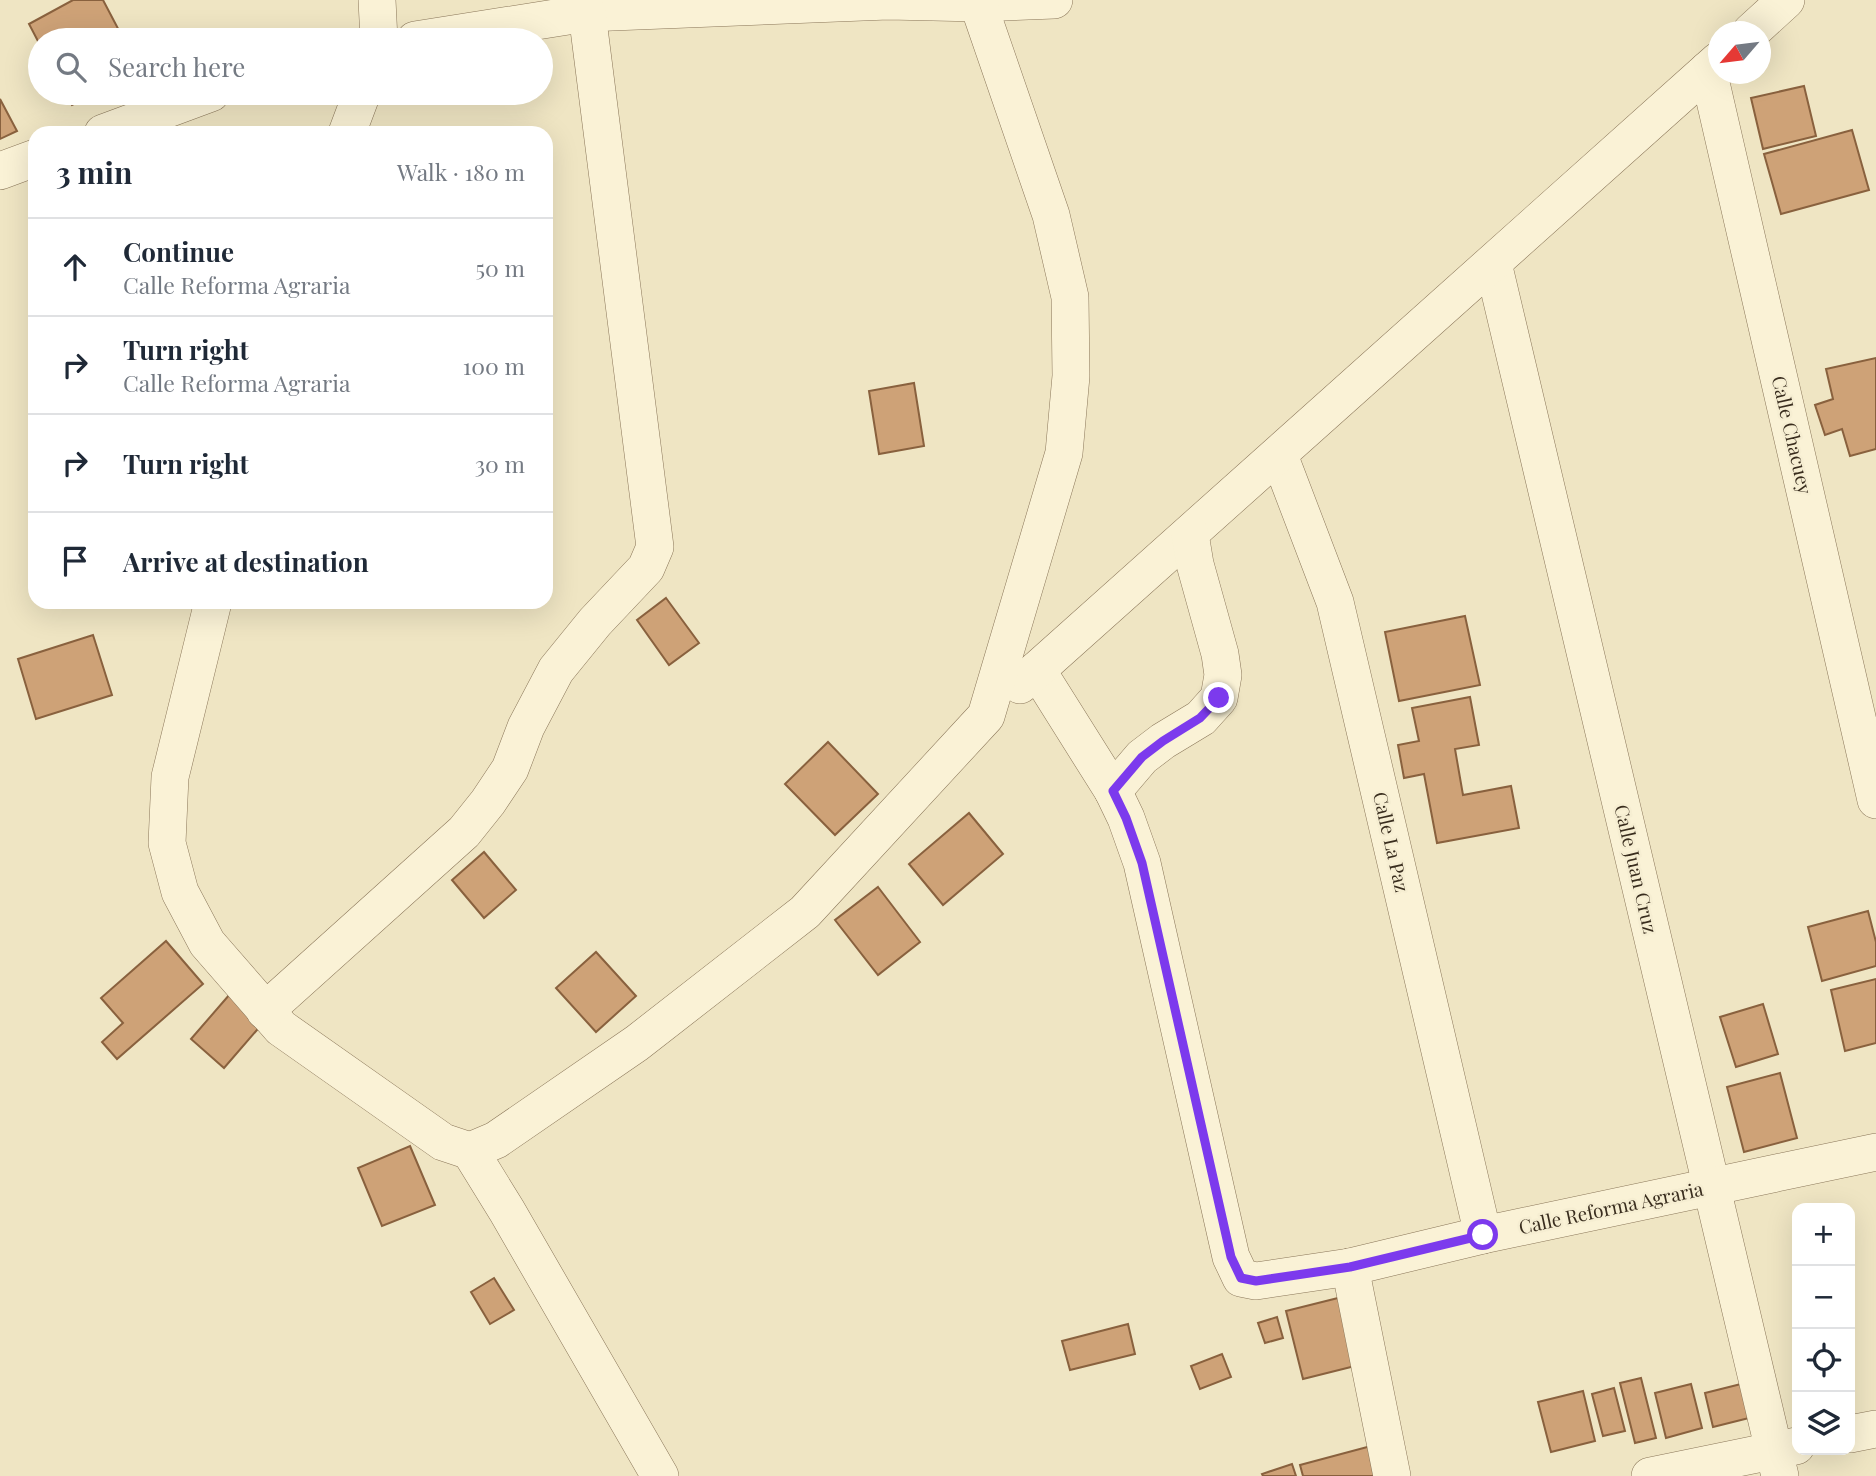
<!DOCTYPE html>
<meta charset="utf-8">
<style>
body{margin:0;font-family:"Playfair Display",serif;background:#f6f6f7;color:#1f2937}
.controls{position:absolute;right:21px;bottom:21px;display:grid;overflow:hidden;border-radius:14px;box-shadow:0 7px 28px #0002}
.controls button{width:63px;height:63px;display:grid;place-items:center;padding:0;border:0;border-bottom:2px solid #e0e1e3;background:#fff;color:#1f2937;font:35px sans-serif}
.compass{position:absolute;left:1708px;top:21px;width:63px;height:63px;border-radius:50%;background:#fff;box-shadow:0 7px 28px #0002;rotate:242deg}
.stop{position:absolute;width:21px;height:21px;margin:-16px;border:5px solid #7c3aed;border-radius:50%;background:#fff}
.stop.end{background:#7c3aed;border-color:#fff;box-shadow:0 2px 7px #0008}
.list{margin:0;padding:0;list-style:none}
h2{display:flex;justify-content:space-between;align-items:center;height:91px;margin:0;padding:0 28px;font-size:30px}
h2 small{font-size:23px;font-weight:400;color:#747a83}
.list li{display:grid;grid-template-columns:46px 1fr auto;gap:21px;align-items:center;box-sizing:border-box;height:98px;padding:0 28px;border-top:2px solid #e0e1e3}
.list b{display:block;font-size:26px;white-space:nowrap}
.list p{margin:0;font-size:23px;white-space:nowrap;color:#747a83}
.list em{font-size:23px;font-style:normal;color:#747a83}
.icon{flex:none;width:38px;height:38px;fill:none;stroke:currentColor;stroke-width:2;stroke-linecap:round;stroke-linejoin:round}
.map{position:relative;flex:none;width:1876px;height:1476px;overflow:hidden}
.search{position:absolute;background:#fff;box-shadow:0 7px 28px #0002;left:28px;top:28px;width:525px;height:77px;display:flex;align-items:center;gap:18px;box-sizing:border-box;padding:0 24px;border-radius:38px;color:#747a83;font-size:26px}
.panel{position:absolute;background:#fff;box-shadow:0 7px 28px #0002;left:28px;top:126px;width:525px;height:483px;border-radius:21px}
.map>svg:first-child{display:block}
.building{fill:#cea277;stroke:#89613e;stroke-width:2}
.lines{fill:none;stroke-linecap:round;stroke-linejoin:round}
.street-casing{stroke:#8a7659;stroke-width:38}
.street{stroke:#faf2d6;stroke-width:37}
.route{stroke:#7c3aed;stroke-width:9}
.labels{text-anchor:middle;stroke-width:5;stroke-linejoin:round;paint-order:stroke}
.street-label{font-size:19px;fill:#392d1e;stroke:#f6eed2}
</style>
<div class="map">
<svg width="1876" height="1476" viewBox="0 0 1876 1476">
<rect width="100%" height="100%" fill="#efe5c3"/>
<g class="building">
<polygon points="73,0 103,0 124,40 40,40 40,45 29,24"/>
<polygon points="1804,86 1816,136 1763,149 1751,98"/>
<polygon points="65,93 96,93 72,105"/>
<polygon points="114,93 136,93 119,102"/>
<polygon points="0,99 17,131 0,139"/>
<polygon points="1852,130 1869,190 1781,214 1764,154"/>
<polygon points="1876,358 1876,449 1850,456 1842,429 1825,435 1815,405 1833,399 1826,369"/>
<polygon points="914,383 924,446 879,454 869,391"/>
<polygon points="666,598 699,643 669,665 637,620"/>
<polygon points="1465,616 1480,685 1399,701 1385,632"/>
<polygon points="93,635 112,695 36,719 18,659"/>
<polygon points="1470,697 1479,745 1455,749 1463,795 1511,786 1519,828 1437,843 1424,774 1404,778 1398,745 1419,741 1412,708"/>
<polygon points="828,742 878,794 835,835 785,784"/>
<polygon points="969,813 1003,854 943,905 909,864"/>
<polygon points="484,852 516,890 484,918 452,880"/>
<polygon points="878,887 920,942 878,975 835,920"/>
<polygon points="1868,911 1876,942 1876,966 1822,981 1808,927"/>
<polygon points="166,941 203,984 117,1059 102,1042 123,1023 101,998"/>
<polygon points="596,952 636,996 596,1032 556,988"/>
<polygon points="1876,979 1876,1043 1845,1051 1831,990"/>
<polygon points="230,994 263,1023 224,1068 191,1039"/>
<polygon points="1763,1004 1778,1054 1736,1067 1720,1017"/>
<polygon points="1780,1073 1797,1138 1744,1152 1727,1087"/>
<polygon points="410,1146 435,1205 382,1226 358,1168"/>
<polygon points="494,1278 514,1310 490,1324 471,1292"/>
<polygon points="1342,1297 1359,1365 1303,1379 1286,1311"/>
<polygon points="1277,1317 1283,1338 1265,1343 1258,1323"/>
<polygon points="1128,1324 1135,1354 1070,1370 1062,1341"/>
<polygon points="1222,1354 1231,1377 1200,1389 1191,1366"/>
<polygon points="1641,1378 1656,1438 1635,1443 1620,1383"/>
<polygon points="1745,1383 1753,1417 1713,1427 1705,1393"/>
<polygon points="1691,1384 1702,1428 1666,1438 1655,1393"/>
<polygon points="1614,1388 1625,1431 1603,1436 1592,1394"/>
<polygon points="1583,1391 1595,1441 1551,1452 1538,1402"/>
<polygon points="1371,1446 1378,1476 1303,1476 1300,1465"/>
<polygon points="1292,1464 1296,1476 1263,1476 1262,1474"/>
</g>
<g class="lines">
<defs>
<g id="street">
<polyline points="377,0 379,40"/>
<polyline points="1751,32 1786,0"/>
<polyline points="415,40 587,13 888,1 978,3 1054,0"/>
<polyline points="1708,70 1876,800"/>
<polyline points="103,133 211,93"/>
<polyline points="347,133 362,93"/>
<polyline points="0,171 35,158"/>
<polyline points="1493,263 1780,1476"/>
<polyline points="1279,455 1335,602 1483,1235"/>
<polyline points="213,602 170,777 167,843 180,892 207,943 281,1028 443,1142 470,1151 507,1211 660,1476"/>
<polyline points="1037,670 1113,791 1126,818 1142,863 1231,1257 1241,1278 1256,1281 1350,1267 1483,1235 1876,1152"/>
<polyline points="1020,685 1718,61"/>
<polyline points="1113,791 1142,757 1163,741 1201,718 1219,698 1223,675 1220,654 1195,564 1190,534"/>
<polyline points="265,1011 464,832 488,802 510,769 526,727 556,670 595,622 646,568 655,547 587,13"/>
<polyline points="470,1151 496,1140 637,1043 805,912 986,716 1064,453 1071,376 1070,297 1051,215 978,3"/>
<polyline points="1350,1267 1392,1476"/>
<polyline points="1850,1434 1876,1429"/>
<polyline points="1650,1476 1796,1446"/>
</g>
</defs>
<use href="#street" class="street-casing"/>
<use href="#street" class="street"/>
</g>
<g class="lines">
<polyline class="route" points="1219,698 1200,718 1163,741 1142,757 1113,791 1126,818 1142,863 1231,1257 1241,1278 1256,1281 1350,1267 1483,1235"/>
</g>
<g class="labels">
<g class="street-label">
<text transform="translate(1792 435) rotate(77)" y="7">Calle Chacuey</text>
<text transform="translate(1391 842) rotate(77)" y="7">Calle La Paz</text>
<text transform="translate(1636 869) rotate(77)" y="7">Calle Juan Cruz</text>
<text transform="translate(1611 1208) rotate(-12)" y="7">Calle Reforma Agraria</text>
</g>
</g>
</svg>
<div class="controls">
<button>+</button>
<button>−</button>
<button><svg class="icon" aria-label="locate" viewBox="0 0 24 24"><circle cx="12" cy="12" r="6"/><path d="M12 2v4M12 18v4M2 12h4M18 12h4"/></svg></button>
<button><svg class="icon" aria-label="layers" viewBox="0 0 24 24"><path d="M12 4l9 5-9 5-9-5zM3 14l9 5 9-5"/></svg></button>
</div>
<svg class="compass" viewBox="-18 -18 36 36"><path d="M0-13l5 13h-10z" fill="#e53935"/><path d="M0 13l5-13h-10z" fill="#747a83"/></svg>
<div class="stop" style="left:1483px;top:1235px"></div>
<div class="stop end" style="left:1219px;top:698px"></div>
<div class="search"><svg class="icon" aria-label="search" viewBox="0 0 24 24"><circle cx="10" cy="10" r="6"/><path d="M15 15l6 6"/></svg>Search here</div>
<section class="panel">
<h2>3 min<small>Walk · 180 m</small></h2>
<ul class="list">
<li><svg class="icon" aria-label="ahead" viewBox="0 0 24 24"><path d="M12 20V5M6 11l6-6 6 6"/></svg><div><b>Continue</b><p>Calle Reforma Agraria</p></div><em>50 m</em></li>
<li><svg class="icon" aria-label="right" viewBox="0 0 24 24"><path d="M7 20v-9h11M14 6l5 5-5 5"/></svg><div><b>Turn right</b><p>Calle Reforma Agraria</p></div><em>100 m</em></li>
<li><svg class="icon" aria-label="right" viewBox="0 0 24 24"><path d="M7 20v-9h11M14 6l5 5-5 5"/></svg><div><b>Turn right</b></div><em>30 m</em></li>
<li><svg class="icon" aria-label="arrive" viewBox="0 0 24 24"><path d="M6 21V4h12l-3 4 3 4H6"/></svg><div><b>Arrive at destination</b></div></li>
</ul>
</section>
</div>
